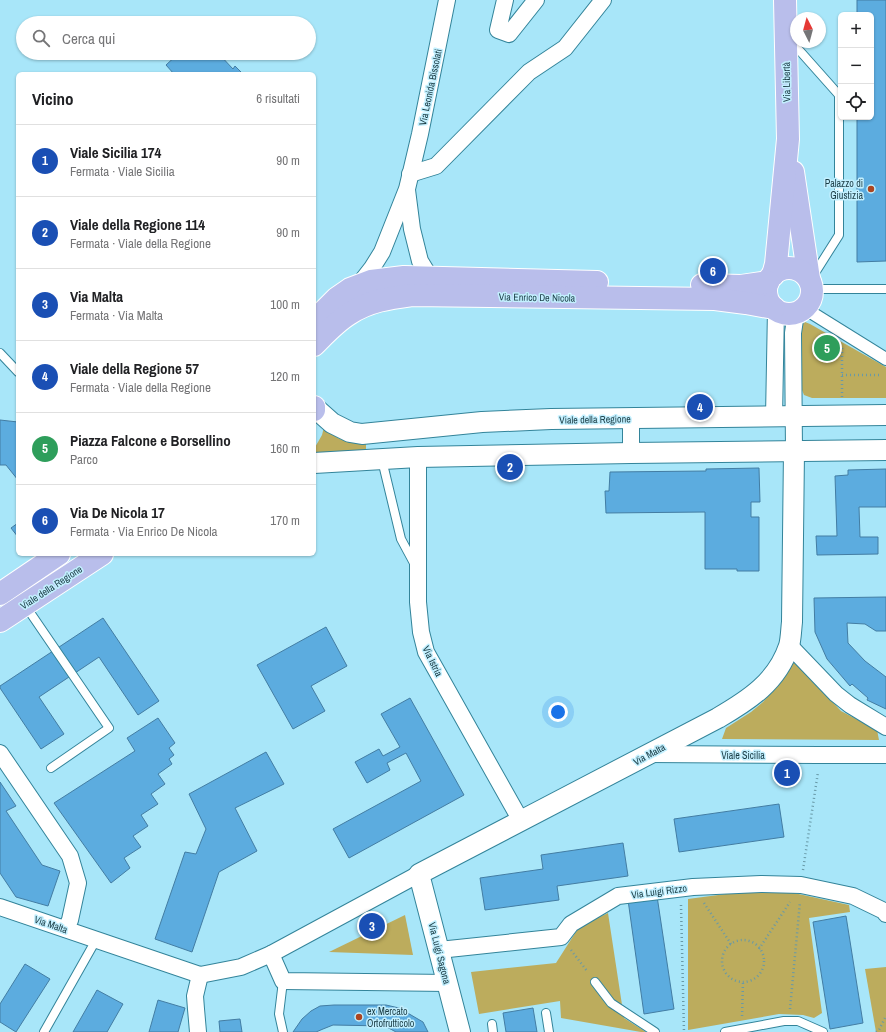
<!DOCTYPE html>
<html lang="it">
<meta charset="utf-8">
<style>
body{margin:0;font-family:"Archivo Narrow",sans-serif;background:#f2f2f2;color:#202124}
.controls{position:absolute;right:12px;top:12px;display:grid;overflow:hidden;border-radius:6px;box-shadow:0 1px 3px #0004}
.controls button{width:36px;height:36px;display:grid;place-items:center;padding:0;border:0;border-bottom:1px solid #e0e0e0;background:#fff;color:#202124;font:20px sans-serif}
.compass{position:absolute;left:790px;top:12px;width:36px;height:36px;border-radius:50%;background:#fff;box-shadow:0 1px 3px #0004;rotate:354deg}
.you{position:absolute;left:558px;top:712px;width:14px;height:14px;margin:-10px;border:3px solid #fff;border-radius:50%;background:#1a73e8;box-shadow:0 0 0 6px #1a73e833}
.badge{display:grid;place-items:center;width:26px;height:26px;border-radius:50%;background:#ac4521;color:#fff;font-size:13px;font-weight:700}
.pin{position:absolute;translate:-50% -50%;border:2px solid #fff;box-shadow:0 1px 4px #0006}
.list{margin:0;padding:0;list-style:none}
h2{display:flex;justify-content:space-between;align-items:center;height:52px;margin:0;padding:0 16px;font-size:17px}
h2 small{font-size:13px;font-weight:400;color:#757577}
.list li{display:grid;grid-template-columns:26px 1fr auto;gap:12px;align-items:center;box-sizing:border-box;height:72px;padding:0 16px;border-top:1px solid #e0e0e0}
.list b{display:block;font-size:15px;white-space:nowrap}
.list p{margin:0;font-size:13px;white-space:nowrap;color:#757577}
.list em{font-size:13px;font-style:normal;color:#757577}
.icon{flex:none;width:22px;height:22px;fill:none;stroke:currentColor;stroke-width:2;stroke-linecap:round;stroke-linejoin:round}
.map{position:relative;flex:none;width:886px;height:1032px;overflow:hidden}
.search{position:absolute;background:#fff;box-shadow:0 1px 3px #0004;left:16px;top:16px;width:300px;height:44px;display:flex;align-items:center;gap:10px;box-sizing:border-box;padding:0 14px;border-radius:22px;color:#757577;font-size:15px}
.panel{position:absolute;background:#fff;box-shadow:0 1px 3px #0004;left:16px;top:72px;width:300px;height:484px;border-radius:6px}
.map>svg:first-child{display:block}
.green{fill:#bcac5d}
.building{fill:#5cacdf;stroke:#437da3}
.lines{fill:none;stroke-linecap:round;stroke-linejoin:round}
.service-casing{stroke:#33849a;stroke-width:10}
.pedestrian-casing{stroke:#33849a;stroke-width:14}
.minor-casing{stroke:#33849a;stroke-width:18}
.tertiary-casing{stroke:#33849a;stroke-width:22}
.primary-casing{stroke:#fff;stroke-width:24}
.path{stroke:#6899a7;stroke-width:2.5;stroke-dasharray:1 3;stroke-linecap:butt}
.service{stroke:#fff;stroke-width:8}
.pedestrian{stroke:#fff;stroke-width:12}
.minor{stroke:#fff;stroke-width:16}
.tertiary{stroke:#fff;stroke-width:20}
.primary{stroke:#b9beeb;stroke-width:22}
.poi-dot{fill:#ac4521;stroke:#c3f0ff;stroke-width:1.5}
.labels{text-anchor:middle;stroke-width:3;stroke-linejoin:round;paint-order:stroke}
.street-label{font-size:10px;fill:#1a3c45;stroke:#c3f0ff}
.poi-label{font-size:10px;fill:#1a3c45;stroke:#c3f0ff;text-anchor:end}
</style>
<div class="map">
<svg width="886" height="1032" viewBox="0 0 886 1032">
<rect width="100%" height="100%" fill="#a8e6f9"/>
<g class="green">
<polygon points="805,322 810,324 886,367 886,398 812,398 804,395 802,390 800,329 802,325"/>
<path d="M324,427C340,442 344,442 366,441V450L314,453V449L322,435Z"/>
<polygon points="801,661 815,683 841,711 877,730 879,740 722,739 726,728 751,712 763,702 777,686 794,662"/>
<polygon points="741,892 794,893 849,905 850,912 809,918 822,1013 814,1018 803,1015 779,1014 688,1030 688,899"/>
<polygon points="608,913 624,1018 646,1032 641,1032 561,1018 560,1001 479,1014 471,972 556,963 579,927"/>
<polygon points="405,915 413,955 329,952"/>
<polygon points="886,967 886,1032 876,1032 865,969"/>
</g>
<g class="building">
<polygon points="857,0 886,0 886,261 857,262 857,117 871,117 871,15 857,15"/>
<polygon points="179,53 218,53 233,69 235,66 243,74 174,74 166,65"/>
<polygon points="0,420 18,422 18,480 6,465 0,465"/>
<polygon points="759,468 760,502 751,502 751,517 759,517 759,571 737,571 737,569 705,569 705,512 606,513 605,491 609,491 610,472 706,471 706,469"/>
<polygon points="886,469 886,507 859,507 860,537 878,537 878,554 817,555 816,536 837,536 835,476 848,475 848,470"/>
<polygon points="18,523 18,537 11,528"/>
<polygon points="886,597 886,631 876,631 865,624 847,623 848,643 865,661 886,677 886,709 867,700 868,698 852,684 850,686 827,659 815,632 814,598"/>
<polygon points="103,618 159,701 138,715 99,657 39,697 64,734 41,749 0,688 0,686"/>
<polygon points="326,627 347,666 311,686 325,711 293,729 257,665"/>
<polygon points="410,698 464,795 349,858 333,829 421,781 406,753 387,763 390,770 367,783 355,762 379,749 383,756 400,747 381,714"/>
<polygon points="158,718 175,743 169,748 174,755 169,759 172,764 158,774 165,784 151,794 158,804 141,815 148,826 133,836 141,847 124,858 130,868 111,883 54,803 135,751 127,738"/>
<polygon points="266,752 284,784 235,808 257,851 219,872 192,952 155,939 185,852 196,854 206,829 189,794"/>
<polygon points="0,782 16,806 6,811 42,865 60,871 48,906 16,897 0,873"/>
<polygon points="779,804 784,837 679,852 674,819"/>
<polygon points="623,843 628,876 557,886 559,900 485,910 480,878 543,869 541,855"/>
<polygon points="657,896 674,1009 644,1014 628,900"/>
<polygon points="846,916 863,1023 830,1029 813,922"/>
<polygon points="25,964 50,979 16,1032 0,1022 0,1004"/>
<polygon points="97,990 123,1004 107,1032 73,1032"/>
<polygon points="158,1000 185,1008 178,1032 149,1032"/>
<polygon points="334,1005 386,1005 399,1008 423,1022 428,1032 396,1032 385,1026 333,1025 323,1029 316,1032 293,1032 302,1019 311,1011 320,1006"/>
<polygon points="533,1008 537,1032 506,1032 503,1013"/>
<polygon points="240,1019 242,1032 220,1032 219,1021"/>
</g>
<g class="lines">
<defs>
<g id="service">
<polyline points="791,41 839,95 839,235 813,276"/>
<polyline points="812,289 886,289"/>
<polyline points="0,353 18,372"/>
<polyline points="382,460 401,539 415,565"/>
<polyline points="25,605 109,728 51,768"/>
<polyline points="595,982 611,1003 655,1032"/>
<polyline points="546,1013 549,1032"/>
<polyline points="492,1024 493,1032"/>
<polyline points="44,1032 96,940"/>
<polyline points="283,1032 279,1014 283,981"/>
<polyline points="725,1032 784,1021 798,1021 823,1032"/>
</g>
<polyline id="pedestrian" points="804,308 886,359"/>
<g id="minor">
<polyline points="505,0 498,30 509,34 536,0"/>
<polyline points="410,174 436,166 529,72 565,48 603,0"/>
<polyline points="407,190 412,229 420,261 431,279"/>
<polyline points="358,286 372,268 382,252 407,189 420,134 447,0"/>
<polyline points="774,417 776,309"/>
<polyline points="631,418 631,453"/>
<polyline points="794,451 793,333 796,313"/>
<polyline points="418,457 418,602 421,632 426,652 521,821"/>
<polyline points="789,645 836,694 850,705 886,727"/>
<polyline points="0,753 70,856 78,883 70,920 66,929"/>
<polyline points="649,754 820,755 886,755"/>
<polyline points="0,907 200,975 241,967 271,954 419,874"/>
<polyline points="439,950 561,937 571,924 618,896 693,887 761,884 801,885 853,896 884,911 886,914"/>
<polyline points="271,954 283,981 448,983"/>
<polyline points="198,1032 196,1009 195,996 200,975"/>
</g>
<g id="tertiary">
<polyline points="314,407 332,423 350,432 362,434 482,422 551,419 886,415"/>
<polyline points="314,463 418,457 631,453 886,450"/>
<path d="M460,1032L419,874L718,718C749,700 777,682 789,646C791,639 791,630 792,622L794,451"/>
</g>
<g id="primary">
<polyline points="793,172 809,279"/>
<circle cx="789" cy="291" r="23"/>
<polyline points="773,275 776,264 788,139 785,0"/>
<polyline points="702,285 741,286 768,282"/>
<polyline points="314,321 337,298 350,289 371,281 404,277 597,282"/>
<path d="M314,345C325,334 336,322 349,314C368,301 390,298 412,295L715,299L746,303L774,308"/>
<polyline points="314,407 314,410"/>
<polyline points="0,594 59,554"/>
<polyline points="0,621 102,554"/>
</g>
</defs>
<use href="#service" class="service-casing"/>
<use href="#pedestrian" class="pedestrian-casing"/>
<use href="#minor" class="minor-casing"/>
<use href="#tertiary" class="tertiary-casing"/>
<use href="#primary" class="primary-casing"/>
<g class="path">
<polyline points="842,348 842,397"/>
<polyline points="842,375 882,375"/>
<polyline points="803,870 818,772"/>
<polyline points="704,903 731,944"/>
<polyline points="681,905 684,1032"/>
<circle cx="743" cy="961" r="21"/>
<polyline points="759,949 790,902"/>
<polyline points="571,950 587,971"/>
<polyline points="790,1009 800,902"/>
<polyline points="742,1016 743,982"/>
<polyline points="876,1032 879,1030 886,1016"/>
</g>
<use href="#service" class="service"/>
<use href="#pedestrian" class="pedestrian"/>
<use href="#minor" class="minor"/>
<use href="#tertiary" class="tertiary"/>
<use href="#primary" class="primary"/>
</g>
<g class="poi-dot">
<circle cx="871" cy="189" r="4"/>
<circle cx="359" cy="1017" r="4"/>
</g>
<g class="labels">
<g class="street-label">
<text transform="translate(786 82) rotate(-91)" y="4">Via Libertà</text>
<text transform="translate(430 87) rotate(-78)" y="4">Via Leonida Bissolati</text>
<text transform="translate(537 297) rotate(1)" y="4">Via Enrico De Nicola</text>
<text transform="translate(595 419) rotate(-1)" y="4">Viale della Regione</text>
<text transform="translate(51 587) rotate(-33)" y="4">Viale della Regione</text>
<text transform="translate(433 661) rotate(64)" y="4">Via Istria</text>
<text transform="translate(649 754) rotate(-28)" y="4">Via Malta</text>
<text x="743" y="759">Viale Sicilia</text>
<text transform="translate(659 891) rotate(-7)" y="4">Via Luigi Rizzo</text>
<text transform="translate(51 924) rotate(19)" y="4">Via Malta</text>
<text transform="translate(440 953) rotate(76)" y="4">Via Luigi Sagona</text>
</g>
<g class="poi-label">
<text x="863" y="187">Palazzo di<tspan x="863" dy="12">Giustizia</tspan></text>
<text x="367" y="1015" text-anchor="start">ex Mercato<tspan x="367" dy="12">Ortofrutticolo</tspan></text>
</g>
</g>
</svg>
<div class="controls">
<button>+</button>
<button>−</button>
<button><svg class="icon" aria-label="locate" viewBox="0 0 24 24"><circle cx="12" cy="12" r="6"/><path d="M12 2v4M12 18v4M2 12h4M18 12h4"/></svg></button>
</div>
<svg class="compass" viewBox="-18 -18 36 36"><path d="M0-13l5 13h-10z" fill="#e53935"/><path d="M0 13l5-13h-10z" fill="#757577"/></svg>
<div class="you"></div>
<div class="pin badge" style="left:787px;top:773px;background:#1a4fb4">1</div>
<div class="pin badge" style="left:510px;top:467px;background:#1a4fb4">2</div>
<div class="pin badge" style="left:372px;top:926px;background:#1a4fb4">3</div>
<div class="pin badge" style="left:700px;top:407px;background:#1a4fb4">4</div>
<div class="pin badge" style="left:827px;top:348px;background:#2e9e5b">5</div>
<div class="pin badge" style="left:713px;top:271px;background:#1a4fb4">6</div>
<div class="search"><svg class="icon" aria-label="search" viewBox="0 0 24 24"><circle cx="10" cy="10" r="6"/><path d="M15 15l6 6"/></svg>Cerca qui</div>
<section class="panel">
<h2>Vicino<small>6 risultati</small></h2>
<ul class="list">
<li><span class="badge" style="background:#1a4fb4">1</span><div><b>Viale Sicilia 174</b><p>Fermata · Viale Sicilia</p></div><em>90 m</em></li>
<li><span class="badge" style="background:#1a4fb4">2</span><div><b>Viale della Regione 114</b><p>Fermata · Viale della Regione</p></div><em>90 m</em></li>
<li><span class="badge" style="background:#1a4fb4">3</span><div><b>Via Malta</b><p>Fermata · Via Malta</p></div><em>100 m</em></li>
<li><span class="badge" style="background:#1a4fb4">4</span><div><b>Viale della Regione 57</b><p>Fermata · Viale della Regione</p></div><em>120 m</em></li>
<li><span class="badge" style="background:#2e9e5b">5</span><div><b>Piazza Falcone e Borsellino</b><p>Parco</p></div><em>160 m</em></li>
<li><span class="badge" style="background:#1a4fb4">6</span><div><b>Via De Nicola 17</b><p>Fermata · Via Enrico De Nicola</p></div><em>170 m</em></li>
</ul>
</section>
</div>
